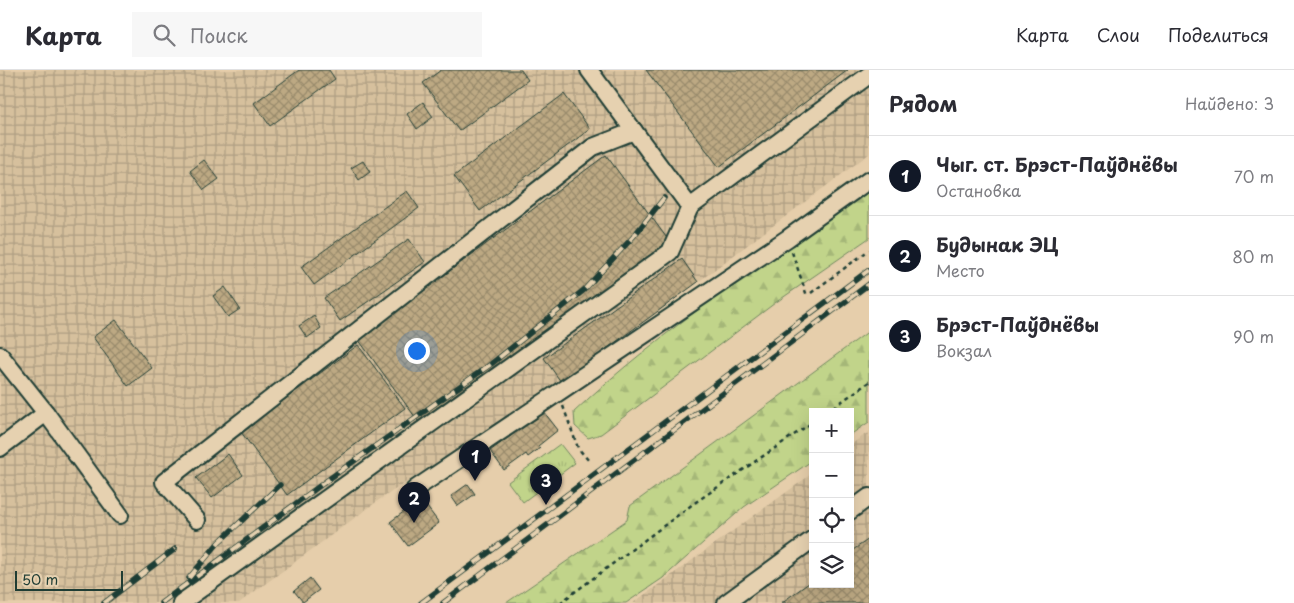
<!DOCTYPE html>
<html lang="ru">
<meta charset="utf-8">
<style>
body{margin:0;font-family:"Playpen Sans",sans-serif;background:#f7f7f7;color:#2b2b33}
.controls{position:absolute;right:15px;bottom:15px;display:grid;overflow:hidden;border-radius:0px;box-shadow:0 5px 20px #0002}
.controls button{width:45px;height:45px;display:grid;place-items:center;padding:0;border:0;border-bottom:1px solid #e1e1e2;background:#fff;color:#2b2b33;font:25px sans-serif}
.scale{position:absolute;left:15px;bottom:12px;width:108px;box-sizing:border-box;padding-left:5px;border:2px solid #1f3d34;border-top:0;font-size:14px;line-height:18px;white-space:nowrap;color:#1f3d34;-webkit-text-stroke:4px #e6d1b0;paint-order:stroke}
.you{position:absolute;left:416px;top:280px;width:18px;height:18px;margin:-12px;border:4px solid #fff;border-radius:50%;background:#1a73e8;box-shadow:0 0 0 8px #1a73e833}
.badge{display:grid;place-items:center;width:32px;height:32px;border-radius:50%;background:#111827;color:#fff;font-size:16px;font-weight:700}
.pin{position:absolute;translate:-50% -41px;filter:drop-shadow(0 1px 2px #0008)}
.pin::after{content:'';position:absolute;top:26px;width:18px;height:15px;background:inherit;clip-path:polygon(0 0,100% 0,50% 100%)}
.list{margin:0;padding:0;list-style:none}
h2{display:flex;justify-content:space-between;align-items:center;height:65px;margin:0;padding:0 20px;font-size:21px}
h2 small{font-size:16px;font-weight:400;color:#7c7c81}
.list li{display:grid;grid-template-columns:32px 1fr auto;gap:15px;align-items:center;box-sizing:border-box;height:80px;padding:0 20px;border-top:1px solid #e1e1e2}
.list b{display:block;font-size:19px;white-space:nowrap}
.list p{margin:0;font-size:16px;white-space:nowrap;color:#7c7c81}
.list em{font-size:16px;font-style:normal;color:#7c7c81}
.icon{flex:none;width:28px;height:28px;fill:none;stroke:currentColor;stroke-width:2;stroke-linecap:round;stroke-linejoin:round}
.map{position:relative;flex:none;width:869px;height:533px;overflow:hidden}
header{display:flex;align-items:center;gap:30px;box-sizing:border-box;height:70px;padding:0 25px;background:#fff;border-bottom:1px solid #e1e1e2}
header strong{font-size:24px}
nav{display:flex;gap:28px;margin-inline-start:auto;font-size:18px}
.search{width:350px;height:45px;background:#f7f7f7;display:flex;align-items:center;gap:12px;box-sizing:border-box;padding:0 18px;border-radius:0px;color:#7c7c81;font-size:19px}
main{display:flex}
aside{flex:1;background:#fff}
.map>svg:first-child{display:block}
.industrial{fill:url(#industrial-grid)}
.grass{fill:url(#grass-tufts);stroke:#70885f}
.forest{fill:url(#forest-firs);stroke:#70885f}
.building{fill:url(#building-cross-hatch);stroke:#1f3d34}
.lines{fill:none;stroke-linecap:round;stroke-linejoin:round}
.minor-casing{stroke:#1f3d34;stroke-width:20}
.path{stroke:#1f3d34;stroke-width:2.5;stroke-dasharray:4 4;stroke-linecap:butt}
.minor{stroke:#e6d1b0;stroke-width:16}
.rail-casing{stroke:#1f3d34;stroke-width:5.5}
.rail{stroke:#e6d1b0;stroke-width:4;stroke-dasharray:11;stroke-linecap:butt}
</style>
<header>
<strong>Карта</strong>
<div class="search"><svg class="icon" aria-label="search" viewBox="0 0 24 24"><circle cx="10" cy="10" r="6"/><path d="M15 15l6 6"/></svg>Поиск</div>
<nav><a>Карта</a><a>Слои</a><a>Поделиться</a></nav>
</header>
<main>
<div class="map">
<svg width="869" height="533" viewBox="0 0 869 533">
<defs>
<pattern id="industrial-grid" width="8" height="8" patternUnits="userSpaceOnUse" patternTransform="scale(1.25)"><rect width="8" height="8" fill="#d6c09d"/><path d="M0 4h8M4 0v8" fill="none" stroke="#ad9d81"/></pattern>
<pattern id="grass-tufts" width="24" height="20" patternUnits="userSpaceOnUse" patternTransform="scale(1.25)"><rect width="24" height="20" fill="#c1d48a"/><path d="M3 7l-1-3M5 7V3M7 7l1-3M15 17l-1-3M17 17v-4M19 17l1-3" fill="none" stroke="#a5b778"/></pattern>
<pattern id="forest-firs" width="22" height="20" patternUnits="userSpaceOnUse" patternTransform="scale(1.25)"><rect width="22" height="20" fill="#c1d48a"/><path d="M5 1l3.5 6h-7zM16 11l3.5 6h-7z" fill="#a5b778"/></pattern>
<pattern id="building-cross-hatch" width="8" height="8" patternUnits="userSpaceOnUse" patternTransform="scale(1.25)"><rect width="8" height="8" fill="#bda983"/><path d="M0 0l8 8M0 8l8-8" fill="none" stroke="#998b6c"/></pattern>
</defs>
<rect width="100%" height="100%" fill="#e6ceab"/>
<filter id="ink" filterUnits="userSpaceOnUse"><feTurbulence type="fractalNoise" baseFrequency=".02" numOctaves="2"/><feDisplacementMap in="SourceGraphic" scale="10" xChannelSelector="R" yChannelSelector="G"/><feConvolveMatrix kernelMatrix="1 2 1 2 8 2 1 2 1" color-interpolation-filters="sRGB"/></filter>
<g filter="url(#ink)">
<g class="industrial">
<polygon points="0,0 869,0 869,84 698,212 561,312 379,430 239,533 0,533"/>
<polygon points="869,362 869,533 633,533 813,403 813,514 850,514 850,375"/>
</g>
<polygon class="grass" points="560,374 575,393 523,432 508,412"/>
<g class="forest">
<path d="M869,117V168L775,233L601,364L588,368L575,356L574,342C664,257 770,190 869,117Z"/>
<polygon points="869,261 869,352 850,365 850,342 813,342 813,390 744,437 663,508 626,533 506,533 627,450 630,436"/>
</g>
<g class="building">
<polygon points="299,0 329,0 335,9 270,56 254,33"/>
<polygon points="441,0 521,0 528,10 459,61 423,13"/>
<polygon points="646,0 848,0 719,97"/>
<polygon points="564,24 590,59 480,141 454,106"/>
<polygon points="423,32 433,47 417,59 407,44"/>
<polygon points="606,85 669,171 421,355 358,269"/>
<polygon points="204,90 219,109 204,120 190,101"/>
<polygon points="363,91 370,102 359,110 351,98"/>
<polygon points="407,121 419,138 314,215 301,197"/>
<polygon points="409,169 425,192 340,251 324,228"/>
<polygon points="682,189 698,212 561,312 544,288"/>
<polygon points="225,217 240,239 228,247 213,226"/>
<polygon points="314,246 321,258 307,268 299,256"/>
<polygon points="116,250 152,298 128,316 93,267"/>
<polygon points="358,275 405,338 287,425 241,362"/>
<polygon points="544,342 558,360 538,376 540,378 528,387 526,384 504,400 490,381 512,365 510,362 521,354 523,357"/>
<polygon points="228,384 243,405 212,428 196,408"/>
<polygon points="468,414 475,424 458,436 451,426"/>
<polygon points="421,429 439,453 408,476 390,452"/>
<polygon points="869,469 869,533 781,533 813,510 813,514 850,514 850,482"/>
<polygon points="310,508 319,520 303,532 294,521"/>
</g>
<g class="lines">
<defs>
<g id="minor">
<polyline points="589,0 690,137 869,5"/>
<polyline points="0,285 46,343 0,378"/>
<polyline points="46,343 120,445"/>
<polyline points="415,419 788,168 869,110"/>
<polyline points="850,441 869,427"/>
<polyline points="197,450 164,412 593,77 634,61"/>
<polyline points="181,533 670,182 690,137"/>
<polyline points="726,533 813,469"/>
</g>
</defs>
<use href="#minor" class="minor-casing"/>
<g class="path">
<polyline points="792,182 807,226"/>
<polyline points="811,223 869,180"/>
<polyline points="563,336 578,378 589,391"/>
<polyline points="827,342 869,312"/>
<polyline points="560,533 693,434 813,352"/>
</g>
<use href="#minor" class="minor"/>
<defs>
<g id="rail">
<polyline points="189,508 219,472 280,415"/>
<polyline points="104,533 175,479"/>
<polyline points="161,533 333,406 491,294 584,220 633,167 664,128"/>
<polyline points="421,533 869,200"/>
<polyline points="443,533 869,214"/>
</g>
</defs>
<use href="#rail" class="rail-casing"/>
<use href="#rail" class="rail"/>
</g>
</g>
</svg>
<div class="controls">
<button>+</button>
<button>−</button>
<button><svg class="icon" aria-label="locate" viewBox="0 0 24 24"><circle cx="12" cy="12" r="6"/><path d="M12 2v4M12 18v4M2 12h4M18 12h4"/></svg></button>
<button><svg class="icon" aria-label="layers" viewBox="0 0 24 24"><path d="M12 4l9 5-9 5-9-5zM3 14l9 5 9-5"/></svg></button>
</div>
<div class="scale">50 m</div>
<div class="you"></div>
<div class="pin badge" style="left:475px;top:411px">1</div>
<div class="pin badge" style="left:414px;top:453px">2</div>
<div class="pin badge" style="left:546px;top:435px">3</div>
</div>
<aside>
<h2>Рядом<small>Найдено: 3</small></h2>
<ul class="list">
<li><span class="badge">1</span><div><b>Чыг. ст. Брэст-Паўднёвы</b><p>Остановка</p></div><em>70 m</em></li>
<li><span class="badge">2</span><div><b>Будынак ЭЦ</b><p>Место</p></div><em>80 m</em></li>
<li><span class="badge">3</span><div><b>Брэст-Паўднёвы</b><p>Вокзал</p></div><em>90 m</em></li>
</ul>
</aside>
</main>
